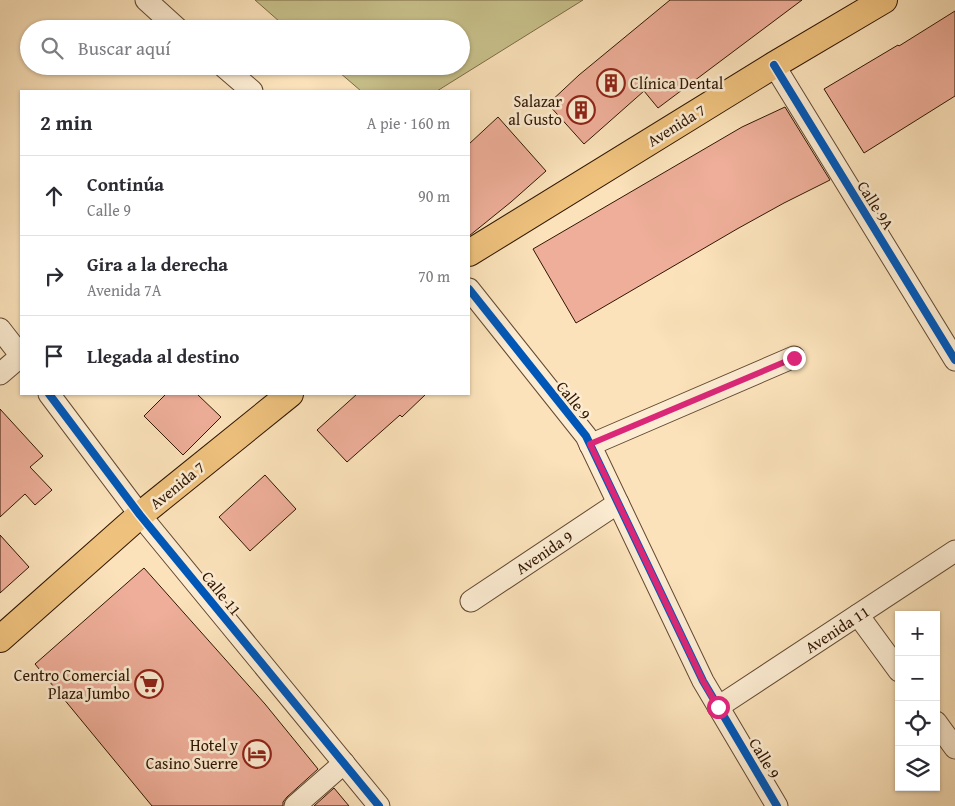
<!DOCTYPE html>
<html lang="es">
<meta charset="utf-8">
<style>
body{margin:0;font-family:"Gentium Book Plus",serif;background:#f2f2f3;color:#2b2b33}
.controls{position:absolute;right:15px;bottom:15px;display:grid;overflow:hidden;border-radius:0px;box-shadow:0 1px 4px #0004}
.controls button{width:45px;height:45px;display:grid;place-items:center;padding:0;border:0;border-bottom:1px solid #e1e1e2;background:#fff;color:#2b2b33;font:25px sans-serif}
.stop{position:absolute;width:15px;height:15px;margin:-11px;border:4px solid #db2777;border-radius:50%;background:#fff}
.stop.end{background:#db2777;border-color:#fff;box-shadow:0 1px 5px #0008}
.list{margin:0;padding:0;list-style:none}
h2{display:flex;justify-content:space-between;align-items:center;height:65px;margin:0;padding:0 20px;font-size:21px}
h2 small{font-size:16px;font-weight:400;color:#7c7c81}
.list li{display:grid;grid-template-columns:32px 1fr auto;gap:15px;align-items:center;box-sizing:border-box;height:80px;padding:0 20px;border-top:1px solid #e1e1e2}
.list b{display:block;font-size:19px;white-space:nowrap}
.list p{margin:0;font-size:16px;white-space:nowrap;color:#7c7c81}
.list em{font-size:16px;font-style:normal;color:#7c7c81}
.icon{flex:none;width:28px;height:28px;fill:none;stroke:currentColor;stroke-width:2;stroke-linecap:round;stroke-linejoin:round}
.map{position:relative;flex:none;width:955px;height:806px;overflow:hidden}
.search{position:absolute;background:#fff;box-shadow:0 1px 4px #0004;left:20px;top:20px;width:450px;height:55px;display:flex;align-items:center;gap:12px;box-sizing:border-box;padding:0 18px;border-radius:28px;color:#7c7c81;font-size:19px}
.panel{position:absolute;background:#fff;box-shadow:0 1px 4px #0004;left:20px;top:90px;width:450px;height:305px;border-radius:0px}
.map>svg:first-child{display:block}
.green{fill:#c7c08a;stroke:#7c6b46}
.building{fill:#eeae99;stroke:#301603}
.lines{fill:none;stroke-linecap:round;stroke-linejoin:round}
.minor-casing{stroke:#634931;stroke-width:23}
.major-casing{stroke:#301603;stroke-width:28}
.minor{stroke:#fcecd2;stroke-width:21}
.major{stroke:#eec17d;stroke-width:26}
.cycleway-casing{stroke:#fcecd2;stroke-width:11}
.cycleway{stroke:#0057b8;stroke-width:8}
.route{stroke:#db2777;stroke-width:6}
.labels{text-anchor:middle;stroke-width:5;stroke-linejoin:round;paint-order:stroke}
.poi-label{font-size:16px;fill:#301603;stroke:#fcecd2;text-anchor:end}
.street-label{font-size:16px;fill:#301603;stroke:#fcecd2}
</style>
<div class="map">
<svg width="955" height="806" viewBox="0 0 955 806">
<rect width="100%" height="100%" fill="#fbe2ba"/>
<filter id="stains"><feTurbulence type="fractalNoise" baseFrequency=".004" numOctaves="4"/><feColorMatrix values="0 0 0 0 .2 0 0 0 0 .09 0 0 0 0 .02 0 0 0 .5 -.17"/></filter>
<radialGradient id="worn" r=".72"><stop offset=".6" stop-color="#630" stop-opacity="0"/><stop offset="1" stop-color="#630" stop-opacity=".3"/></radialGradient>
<polygon class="green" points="255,0 583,0 437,91 361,91 332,66 461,66 461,29 288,29"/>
<g class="building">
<polygon points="670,0 802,0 658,108 644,91 584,144 548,104 579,75"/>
<polygon points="955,11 955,96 864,153 824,89 898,45 899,46"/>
<polygon points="785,107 830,180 784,203 737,229 576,323 533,249 742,127"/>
<polygon points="498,117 546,171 511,202 469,236 469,144"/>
<polygon points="166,394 197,394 221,417 183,455 144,416"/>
<polygon points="357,394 426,394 402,417 400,415 347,462 317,430"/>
<polygon points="0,409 43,456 30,467 52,490 35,505 25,494 0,517"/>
<polygon points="265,475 296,509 250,551 219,517"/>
<polygon points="0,535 29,567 0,593"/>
<polygon points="144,568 265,704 318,769 287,797 283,802 283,806 152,806 35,664"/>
<polygon points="334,788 349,806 314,806"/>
</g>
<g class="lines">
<defs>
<g id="minor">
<polyline points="146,0 178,29"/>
<polyline points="774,65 955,360"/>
<polyline points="223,66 252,91"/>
<polyline points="469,289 586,436 703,681 777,806"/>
<polyline points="0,329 21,356"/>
<polyline points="0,374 21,356"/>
<polyline points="49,394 140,515 379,806"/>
<polyline points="590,445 794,357"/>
<polyline points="471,601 618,503"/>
<polyline points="858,615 899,671"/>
<polyline points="718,707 955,551"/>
<polyline points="936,722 955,748"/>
<polyline points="295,806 344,763"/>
</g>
<g id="major">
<polyline points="469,253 774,65 884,0"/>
<polyline points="0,639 140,515 290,394"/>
</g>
</defs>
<use href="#minor" class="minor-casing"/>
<use href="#major" class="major-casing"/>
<use href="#minor" class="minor"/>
<use href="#major" class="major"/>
<defs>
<g id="cycleway">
<polyline points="774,65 955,360"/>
<polyline points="469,289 586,436 703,681 777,806"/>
<polyline points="49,394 140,515 379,806"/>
</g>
</defs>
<use href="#cycleway" class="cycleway-casing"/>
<use href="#cycleway" class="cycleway"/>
</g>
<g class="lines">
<polyline class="route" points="718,707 703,681 590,444 794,358"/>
</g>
<defs>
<symbol id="building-ring" viewBox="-11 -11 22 22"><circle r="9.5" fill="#fcecd2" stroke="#8f2418" stroke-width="1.5"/><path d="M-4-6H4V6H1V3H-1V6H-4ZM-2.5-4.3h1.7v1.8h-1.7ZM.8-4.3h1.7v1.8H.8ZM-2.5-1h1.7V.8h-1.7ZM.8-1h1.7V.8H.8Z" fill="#8f2418"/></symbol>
<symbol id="supermarket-ring" viewBox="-11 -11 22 22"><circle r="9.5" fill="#fcecd2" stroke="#8f2418" stroke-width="1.5"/><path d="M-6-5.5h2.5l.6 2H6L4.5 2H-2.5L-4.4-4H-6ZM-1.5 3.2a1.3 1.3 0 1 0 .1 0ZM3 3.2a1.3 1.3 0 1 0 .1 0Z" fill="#8f2418"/></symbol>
<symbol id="hotel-ring" viewBox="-11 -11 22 22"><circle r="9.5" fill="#fcecd2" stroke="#8f2418" stroke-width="1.5"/><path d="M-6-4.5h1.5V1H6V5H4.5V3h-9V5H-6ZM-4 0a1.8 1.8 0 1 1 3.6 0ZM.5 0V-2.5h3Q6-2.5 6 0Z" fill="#8f2418"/></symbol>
</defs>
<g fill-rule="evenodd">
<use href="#building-ring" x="595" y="67" width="32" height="32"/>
<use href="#building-ring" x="565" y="94" width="32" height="32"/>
<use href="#supermarket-ring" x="133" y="668" width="32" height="32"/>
<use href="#hotel-ring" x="241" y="738" width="32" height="32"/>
</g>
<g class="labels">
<g class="poi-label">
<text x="630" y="89" text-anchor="start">Clínica Dental</text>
<text x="562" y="107">Salazar<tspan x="562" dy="18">al Gusto</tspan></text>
<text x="130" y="681">Centro Comercial<tspan x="130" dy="18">Plaza Jumbo</tspan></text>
<text x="238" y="751">Hotel y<tspan x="238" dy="18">Casino Suerre</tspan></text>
</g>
<g class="street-label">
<text transform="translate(676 125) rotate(-32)" y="6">Avenida 7</text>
<text transform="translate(876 205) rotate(58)" y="6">Calle 9A</text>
<text transform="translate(574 400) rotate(51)" y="6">Calle 9</text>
<text transform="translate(177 485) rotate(-39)" y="6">Avenida 7</text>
<text transform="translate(544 552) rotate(-34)" y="6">Avenida 9</text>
<text transform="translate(222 593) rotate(51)" y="6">Calle 11</text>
<text transform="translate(837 629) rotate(-33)" y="6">Avenida 11</text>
<text transform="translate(765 758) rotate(59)" y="6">Calle 9</text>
</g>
</g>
<rect width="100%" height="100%" filter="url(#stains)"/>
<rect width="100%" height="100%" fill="url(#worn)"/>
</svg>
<div class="controls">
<button>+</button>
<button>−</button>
<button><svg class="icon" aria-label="locate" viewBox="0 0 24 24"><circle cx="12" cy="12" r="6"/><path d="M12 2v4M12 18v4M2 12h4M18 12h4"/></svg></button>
<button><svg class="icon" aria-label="layers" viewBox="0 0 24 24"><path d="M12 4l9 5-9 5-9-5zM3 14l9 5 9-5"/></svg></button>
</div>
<div class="stop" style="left:718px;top:707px"></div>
<div class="stop end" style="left:794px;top:358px"></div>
<div class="search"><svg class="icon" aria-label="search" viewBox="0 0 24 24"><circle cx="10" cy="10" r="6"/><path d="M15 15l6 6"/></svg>Buscar aquí</div>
<section class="panel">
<h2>2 min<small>A pie · 160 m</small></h2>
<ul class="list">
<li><svg class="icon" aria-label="ahead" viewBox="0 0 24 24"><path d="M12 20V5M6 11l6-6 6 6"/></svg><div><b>Continúa</b><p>Calle 9</p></div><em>90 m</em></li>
<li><svg class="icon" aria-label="right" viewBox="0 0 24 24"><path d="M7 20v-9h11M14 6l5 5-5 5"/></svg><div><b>Gira a la derecha</b><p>Avenida 7A</p></div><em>70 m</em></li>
<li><svg class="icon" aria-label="arrive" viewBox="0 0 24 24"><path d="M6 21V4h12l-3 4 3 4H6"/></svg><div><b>Llegada al destino</b></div></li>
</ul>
</section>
</div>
